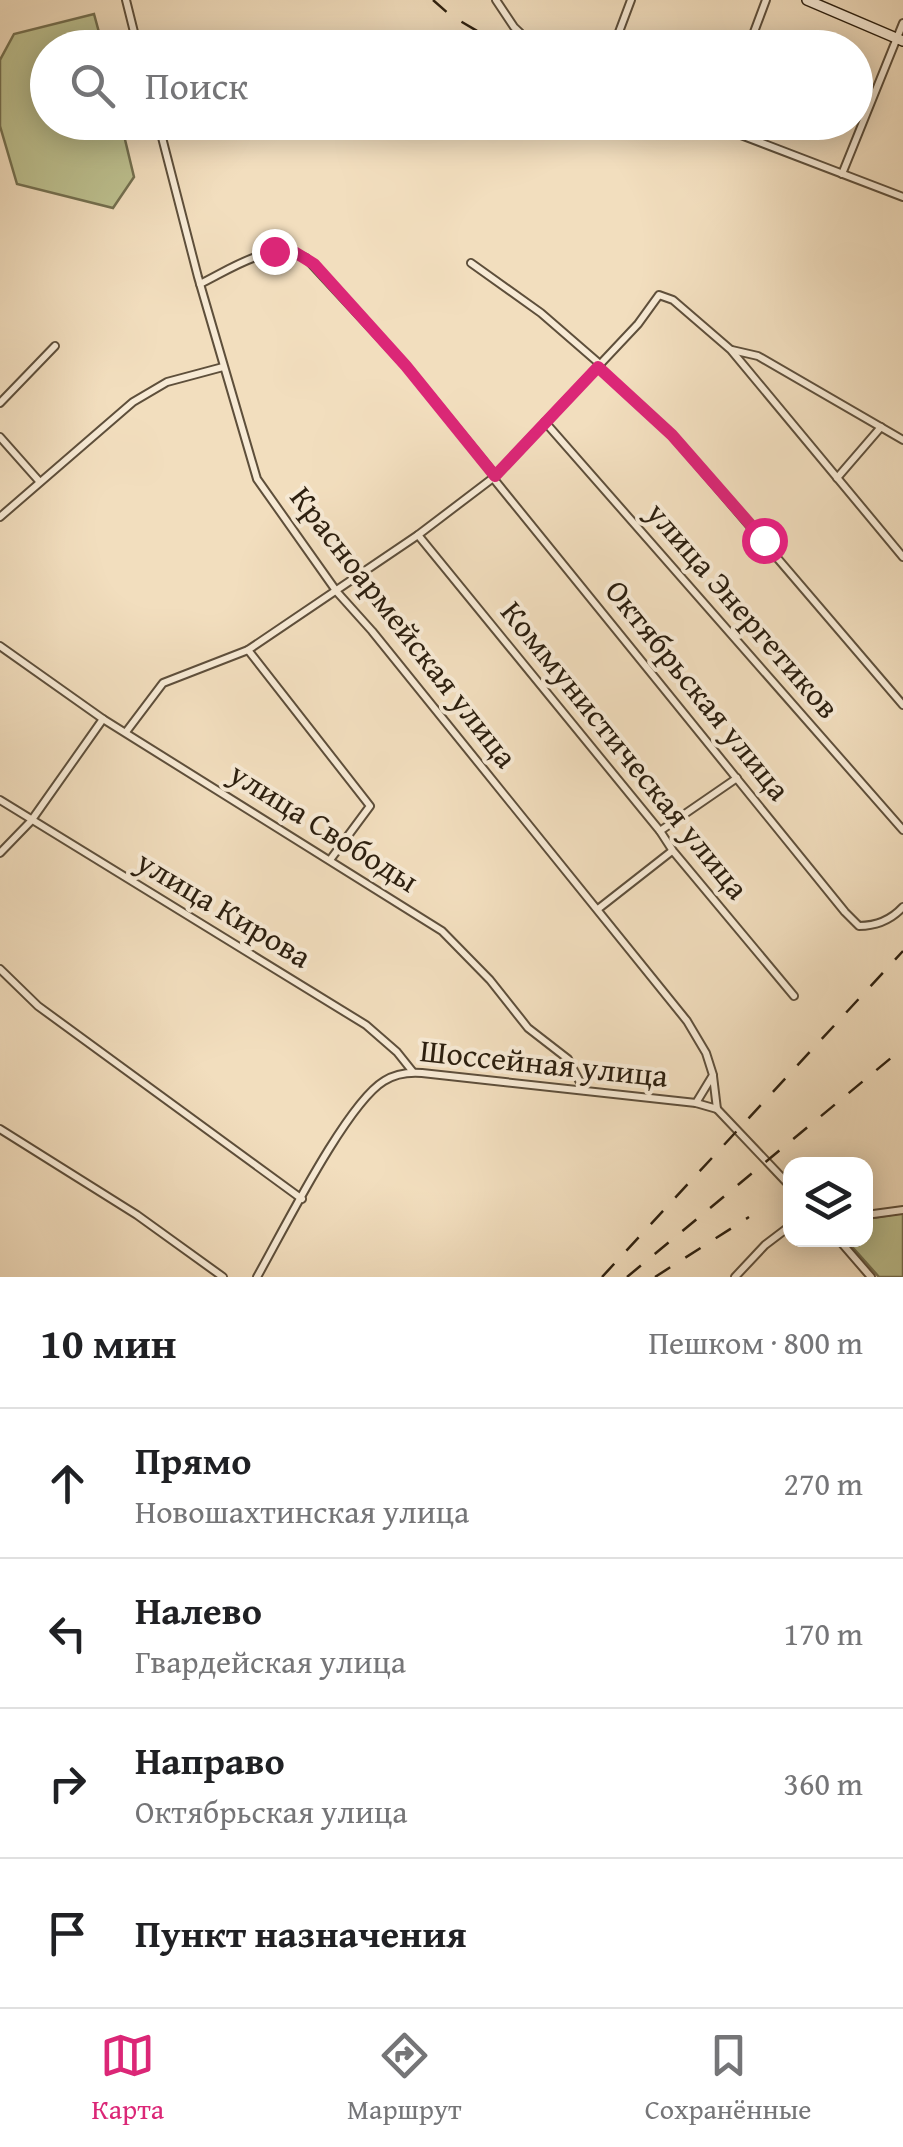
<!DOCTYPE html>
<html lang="ru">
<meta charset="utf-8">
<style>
body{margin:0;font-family:"Gentium Book Plus",serif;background:#f2f2f2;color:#202124}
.controls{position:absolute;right:30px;bottom:30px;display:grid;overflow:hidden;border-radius:20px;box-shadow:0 5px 25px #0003}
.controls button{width:90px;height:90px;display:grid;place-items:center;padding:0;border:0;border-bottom:2px solid #e0e0e0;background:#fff;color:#202124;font:50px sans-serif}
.stop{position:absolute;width:30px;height:30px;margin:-22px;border:8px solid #db2777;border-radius:50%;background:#fff}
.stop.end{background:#db2777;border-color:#fff;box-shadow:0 2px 10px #0008}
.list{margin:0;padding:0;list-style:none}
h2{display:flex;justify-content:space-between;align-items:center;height:130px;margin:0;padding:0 40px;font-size:42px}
h2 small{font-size:32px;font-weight:400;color:#757577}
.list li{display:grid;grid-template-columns:65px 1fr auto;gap:30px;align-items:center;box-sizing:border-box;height:150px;padding:0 40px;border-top:2px solid #e0e0e0}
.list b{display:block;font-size:38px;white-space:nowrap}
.list p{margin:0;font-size:32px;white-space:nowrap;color:#757577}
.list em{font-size:32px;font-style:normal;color:#757577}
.icon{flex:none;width:55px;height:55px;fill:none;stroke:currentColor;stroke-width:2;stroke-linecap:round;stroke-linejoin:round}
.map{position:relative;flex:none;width:903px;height:1277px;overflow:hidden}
.search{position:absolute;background:#fff;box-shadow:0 5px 25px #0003;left:30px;right:30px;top:30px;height:110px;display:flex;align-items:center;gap:25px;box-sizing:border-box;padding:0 35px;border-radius:55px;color:#757577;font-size:38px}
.sheet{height:730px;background:#fff}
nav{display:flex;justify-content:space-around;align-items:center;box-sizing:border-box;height:140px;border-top:2px solid #e0e0e0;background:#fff;font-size:28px;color:#757577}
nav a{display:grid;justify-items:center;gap:5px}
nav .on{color:#db2777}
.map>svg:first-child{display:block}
.green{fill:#bdc190;stroke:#747050;stroke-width:2.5}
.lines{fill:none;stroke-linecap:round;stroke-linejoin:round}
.street-casing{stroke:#5e4f3b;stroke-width:10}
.secondary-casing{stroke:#2c1f0f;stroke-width:12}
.street{stroke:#f7ead5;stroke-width:6}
.secondary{stroke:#f7ead5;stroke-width:9}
.rail{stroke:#2c1f0f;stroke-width:2.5;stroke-dasharray:18 18;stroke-linecap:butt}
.route{stroke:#db2777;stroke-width:12}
.labels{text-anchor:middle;stroke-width:8;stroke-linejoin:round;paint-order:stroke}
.street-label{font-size:32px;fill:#2c1f0f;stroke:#f7ead5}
</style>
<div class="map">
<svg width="903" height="1277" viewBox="0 0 903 1277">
<rect width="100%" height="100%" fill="#f2debe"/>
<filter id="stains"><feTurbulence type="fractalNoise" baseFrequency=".002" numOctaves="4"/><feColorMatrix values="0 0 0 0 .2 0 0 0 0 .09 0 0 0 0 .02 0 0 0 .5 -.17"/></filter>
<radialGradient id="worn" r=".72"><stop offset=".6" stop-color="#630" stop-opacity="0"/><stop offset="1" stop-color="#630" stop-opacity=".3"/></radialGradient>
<g class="green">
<polygon points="94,14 103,47 48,48 48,122 121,123 134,177 113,208 17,184 0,126 0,60 14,34"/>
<polygon points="903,1213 903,1277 879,1277 846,1240 866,1240 866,1219"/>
</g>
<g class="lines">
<defs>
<g id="street">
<polyline points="126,0 138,48"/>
<polyline points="496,0 514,27 536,48"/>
<polyline points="613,48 631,0"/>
<polyline points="748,48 766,0"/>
<polyline points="158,122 198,277 257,479 337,592 372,631 687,1021 706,1053 713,1075 696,1103"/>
<polyline points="707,122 903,197"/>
<polyline points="842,174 903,23"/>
<polyline points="471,263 541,313 601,365"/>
<path d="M200,284C233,268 270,240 306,258L406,366L495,475"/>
<polyline points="732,350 758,356 903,440"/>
<polyline points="598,367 672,435 903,705"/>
<polyline points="0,403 55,346"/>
<polyline points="545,422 903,830"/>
<polyline points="0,437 39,481"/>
<path d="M493,478L845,912L859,926C877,926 891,920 903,907"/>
<polyline points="837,478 881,427"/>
<polyline points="0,517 133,402 167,382 223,367"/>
<polyline points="418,535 660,831 673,851 794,996"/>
<polyline points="0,646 103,719 442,931 490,980 528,1028 568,1059 584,1090"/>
<polyline points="248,650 370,806 330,860"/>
<polyline points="126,732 163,683 248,650 418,535 493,478 638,324 659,295 673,300 731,350 903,557"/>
<polyline points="0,800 366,1025 397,1052 413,1072"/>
<polyline points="660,831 737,778"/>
<polyline points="0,853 31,821 103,719"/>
<polyline points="598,909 672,851"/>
<polyline points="0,969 38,1006 302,1199"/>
<polyline points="713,1076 717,1109 790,1186"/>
<polyline points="0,1129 137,1215 223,1277"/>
<polyline points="866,1215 903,1210"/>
<polyline points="839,1240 871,1277"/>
<path d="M257,1277C282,1233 346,1104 384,1081C395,1074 409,1072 422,1073L696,1103L717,1109"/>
<polyline points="735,1277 765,1245 790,1226"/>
</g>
<polyline id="secondary" points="807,0 903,41"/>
</defs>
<use href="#street" class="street-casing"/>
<use href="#secondary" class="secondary-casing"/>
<use href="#street" class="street"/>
<use href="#secondary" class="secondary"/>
<g class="rail">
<polyline points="433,0 450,15 506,48"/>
<polyline points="602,1277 903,951"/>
<polyline points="627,1277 903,1048"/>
<polyline points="655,1277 749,1217"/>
</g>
</g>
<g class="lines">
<polyline class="route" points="274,251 296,253 314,264 406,366 495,476 598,367 672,435 764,540"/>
</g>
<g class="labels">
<g class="street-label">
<text transform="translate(743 610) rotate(49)" y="11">улица Энергетиков</text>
<text transform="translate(404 627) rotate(52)" y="11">Красноармейская улица</text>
<text transform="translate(698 690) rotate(51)" y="11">Октябрьская улица</text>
<text transform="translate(625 750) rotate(51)" y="11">Коммунистическая улица</text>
<text transform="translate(324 827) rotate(32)" y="11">улица Свободы</text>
<text transform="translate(224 909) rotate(31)" y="11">улица Кирова</text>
<text transform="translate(544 1063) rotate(6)" y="11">Шоссейная улица</text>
</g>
</g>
<rect width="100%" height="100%" filter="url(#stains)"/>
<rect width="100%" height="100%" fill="url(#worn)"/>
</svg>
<div class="controls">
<button><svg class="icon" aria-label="layers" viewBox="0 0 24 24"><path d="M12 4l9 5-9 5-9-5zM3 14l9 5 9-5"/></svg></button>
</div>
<div class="stop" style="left:764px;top:540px"></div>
<div class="stop end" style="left:274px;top:251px"></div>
<div class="search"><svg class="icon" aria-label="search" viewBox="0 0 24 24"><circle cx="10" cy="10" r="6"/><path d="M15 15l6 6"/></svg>Поиск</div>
</div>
<section class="sheet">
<h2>10 мин<small>Пешком · 800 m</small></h2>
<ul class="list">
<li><svg class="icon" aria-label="ahead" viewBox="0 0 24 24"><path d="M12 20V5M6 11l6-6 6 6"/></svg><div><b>Прямо</b><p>Новошахтинская улица</p></div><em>270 m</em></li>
<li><svg class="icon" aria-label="left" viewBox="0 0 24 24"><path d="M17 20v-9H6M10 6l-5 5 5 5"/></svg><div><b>Налево</b><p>Гвардейская улица</p></div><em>170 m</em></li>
<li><svg class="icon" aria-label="right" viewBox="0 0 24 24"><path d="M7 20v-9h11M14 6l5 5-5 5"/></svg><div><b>Направо</b><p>Октябрьская улица</p></div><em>360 m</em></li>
<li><svg class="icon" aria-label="arrive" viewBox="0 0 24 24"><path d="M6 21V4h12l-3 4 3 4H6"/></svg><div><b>Пункт назначения</b></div></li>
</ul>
</section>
<nav>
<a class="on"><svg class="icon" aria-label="map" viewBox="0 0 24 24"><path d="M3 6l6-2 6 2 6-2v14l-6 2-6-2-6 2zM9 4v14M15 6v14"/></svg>Карта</a>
<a><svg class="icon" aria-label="directions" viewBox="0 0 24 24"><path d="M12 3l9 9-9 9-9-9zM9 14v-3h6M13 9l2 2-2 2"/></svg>Маршрут</a>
<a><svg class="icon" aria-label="saved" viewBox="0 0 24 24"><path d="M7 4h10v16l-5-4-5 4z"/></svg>Сохранённые</a>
</nav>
